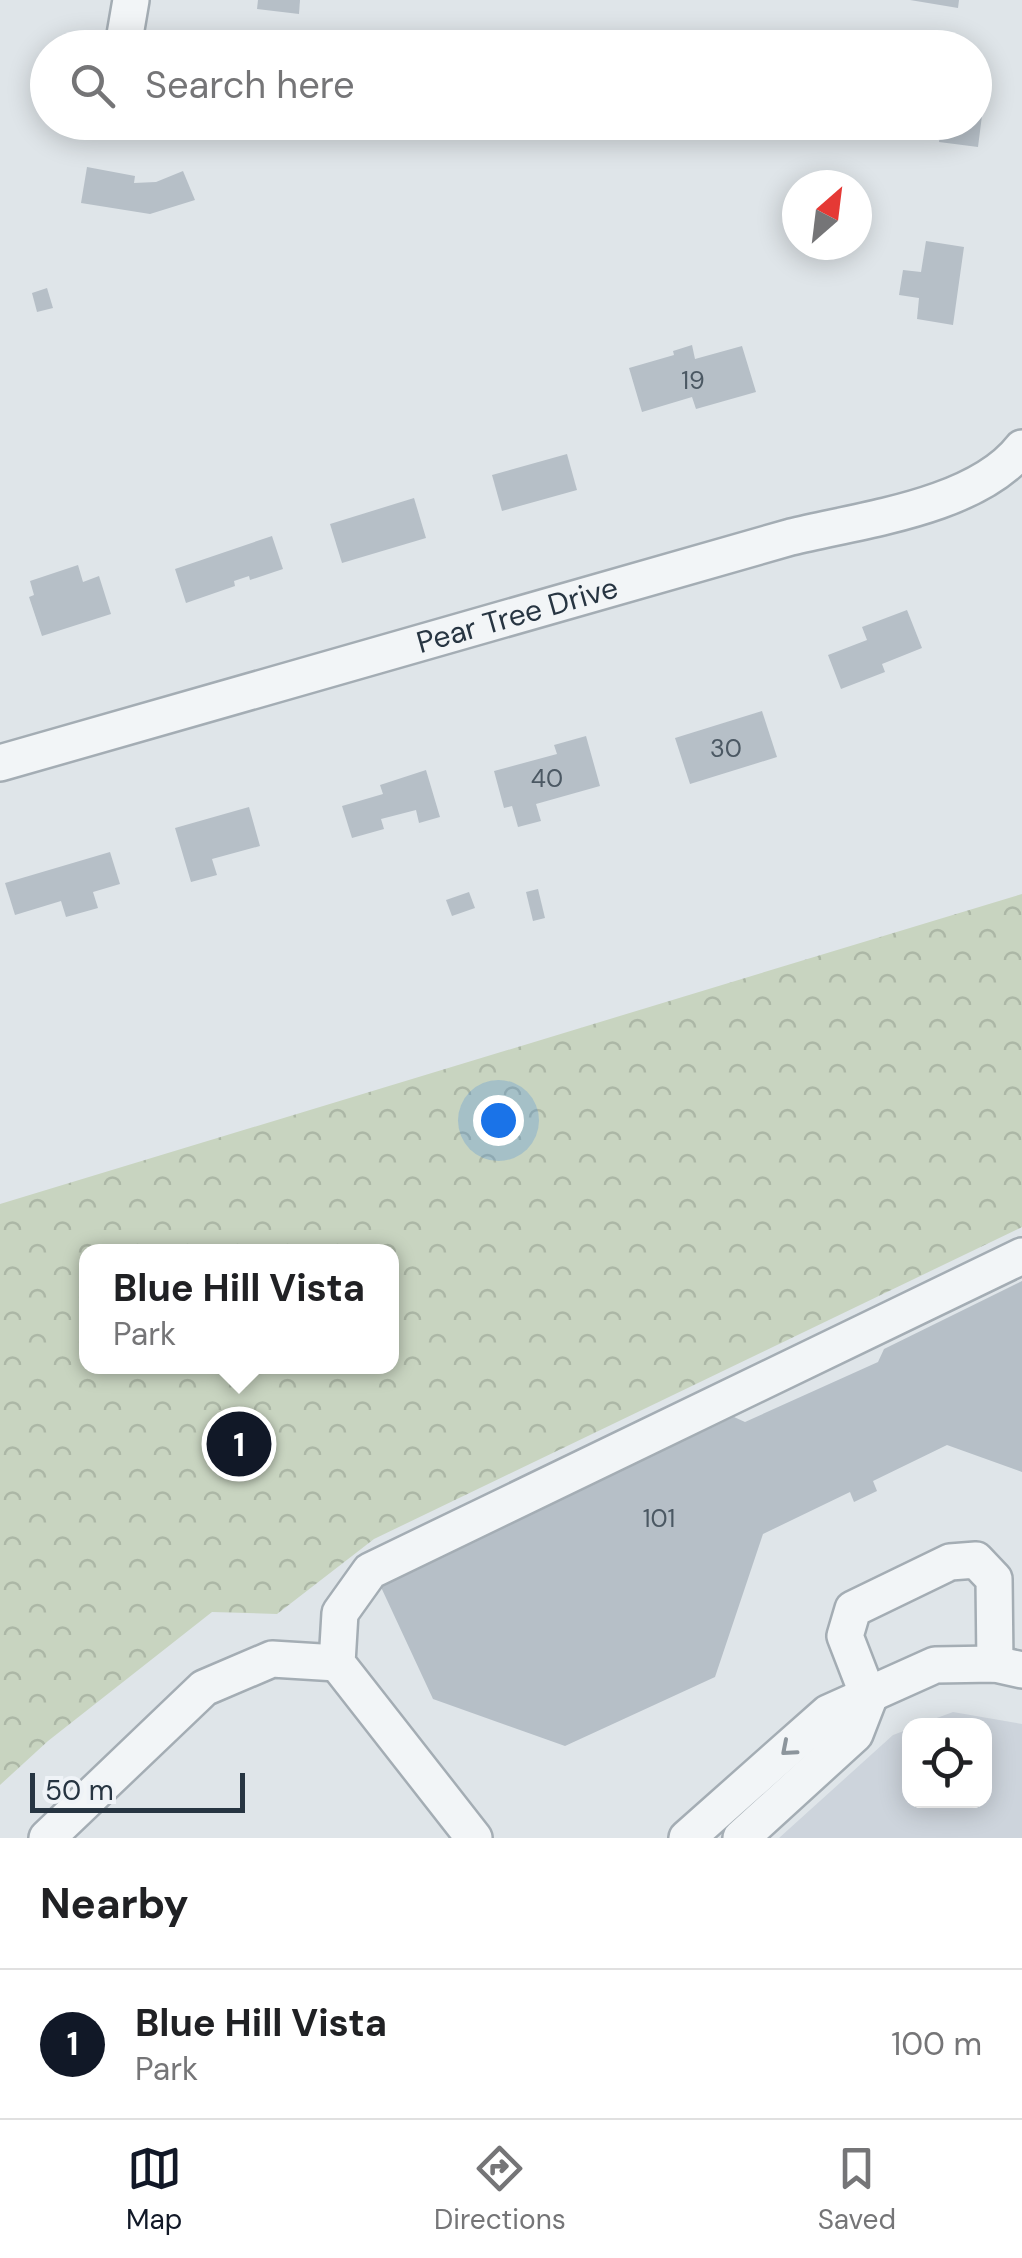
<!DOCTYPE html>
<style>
body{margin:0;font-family:"DM Sans",sans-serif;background:#f2f2f2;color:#202124}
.controls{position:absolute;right:30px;bottom:30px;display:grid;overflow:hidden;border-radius:20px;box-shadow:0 5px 25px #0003}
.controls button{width:90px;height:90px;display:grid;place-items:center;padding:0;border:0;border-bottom:2px solid #e0e0e0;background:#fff;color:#202124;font:50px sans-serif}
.compass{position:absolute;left:782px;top:170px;width:90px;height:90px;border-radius:50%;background:#fff;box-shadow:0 5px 25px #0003;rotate:28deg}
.scale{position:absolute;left:30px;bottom:25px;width:215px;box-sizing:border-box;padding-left:10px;border:5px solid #273542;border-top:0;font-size:28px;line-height:35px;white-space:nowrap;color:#273542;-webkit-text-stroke:8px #eff3f7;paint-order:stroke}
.you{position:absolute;left:498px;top:1120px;width:35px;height:35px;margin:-25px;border:8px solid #fff;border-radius:50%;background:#1a73e8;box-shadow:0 0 0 15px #1a73e833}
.badge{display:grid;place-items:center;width:65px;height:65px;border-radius:50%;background:#111827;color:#fff;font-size:32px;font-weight:700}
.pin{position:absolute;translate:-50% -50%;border:5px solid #fff;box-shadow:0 2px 10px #0006}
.popup{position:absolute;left:79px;top:1244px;width:320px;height:130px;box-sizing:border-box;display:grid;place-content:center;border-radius:20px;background:#fff;filter:drop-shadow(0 2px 8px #0005);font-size:32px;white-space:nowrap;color:#757577}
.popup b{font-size:38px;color:#202124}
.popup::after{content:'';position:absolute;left:50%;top:100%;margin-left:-20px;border:20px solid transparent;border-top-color:#fff}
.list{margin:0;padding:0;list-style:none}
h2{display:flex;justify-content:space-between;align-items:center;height:130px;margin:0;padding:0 40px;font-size:42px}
h2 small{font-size:32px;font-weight:400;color:#757577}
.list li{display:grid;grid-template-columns:65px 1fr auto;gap:30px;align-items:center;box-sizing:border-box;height:150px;padding:0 40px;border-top:2px solid #e0e0e0}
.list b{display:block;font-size:38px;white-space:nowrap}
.list p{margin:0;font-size:32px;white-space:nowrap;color:#757577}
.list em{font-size:32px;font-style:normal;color:#757577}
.icon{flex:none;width:55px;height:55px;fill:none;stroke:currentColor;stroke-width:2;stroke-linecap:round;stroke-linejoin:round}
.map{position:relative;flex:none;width:1022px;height:1838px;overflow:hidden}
.search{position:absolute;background:#fff;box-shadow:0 5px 25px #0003;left:30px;right:30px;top:30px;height:110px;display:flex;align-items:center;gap:25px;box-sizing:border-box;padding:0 35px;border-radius:55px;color:#757577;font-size:38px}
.sheet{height:280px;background:#fff}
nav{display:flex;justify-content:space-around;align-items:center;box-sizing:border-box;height:140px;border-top:2px solid #e0e0e0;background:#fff;font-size:28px;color:#757577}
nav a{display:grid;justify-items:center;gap:5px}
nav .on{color:#111827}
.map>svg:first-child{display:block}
.built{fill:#cdd4dc}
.forest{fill:url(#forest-crowns);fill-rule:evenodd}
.building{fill:#b6bfc7}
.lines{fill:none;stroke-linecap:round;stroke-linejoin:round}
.minor-casing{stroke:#a4adb4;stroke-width:40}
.minor{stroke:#f2f5f7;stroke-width:35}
.oneway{stroke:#8c959c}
.labels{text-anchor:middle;stroke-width:9;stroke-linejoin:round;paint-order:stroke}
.number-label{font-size:25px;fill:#4b5863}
.street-label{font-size:30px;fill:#273542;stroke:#eff3f7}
</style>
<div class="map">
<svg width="1022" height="1838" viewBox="0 0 1022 1838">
<defs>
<pattern id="forest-crowns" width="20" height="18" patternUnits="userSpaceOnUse" patternTransform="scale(2.5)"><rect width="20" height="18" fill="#c8d4c0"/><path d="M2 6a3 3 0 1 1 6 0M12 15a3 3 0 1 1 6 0" fill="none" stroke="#acb7a6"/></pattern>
</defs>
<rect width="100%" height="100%" fill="#dfe5e9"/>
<polygon class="built" points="953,1712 1022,1724 1022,1838 779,1838 893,1735 909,1729 910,1800 984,1800 984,1726 918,1725"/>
<path class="forest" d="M1022,894V1227L374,1539L277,1614L212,1612L48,1741L0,1785V1204ZM86,1252H392V1366H86Z"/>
<g class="building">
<polygon points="258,0 300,0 299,14 257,9"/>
<polygon points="910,0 959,0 958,8"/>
<polygon points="974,66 988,68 978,147 939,142 942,122 974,122"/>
<polygon points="87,167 135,176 134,183 156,182 183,171 195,200 150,214 81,203"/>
<polygon points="926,241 964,247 953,325 917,319 919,298 899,295 903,270 921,272"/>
<polygon points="47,288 53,308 37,312 32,293"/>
<polygon points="692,345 695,359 742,346 756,392 696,409 692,397 642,412 629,368 674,355 673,351"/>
<polygon points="567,454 577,490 502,511 492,475"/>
<polygon points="414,498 426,538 342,563 330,524"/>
<polygon points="272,536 283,569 250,580 249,576 234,581 235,586 186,603 175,569"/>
<polygon points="78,565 83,582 99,576 111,614 42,636 29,597 34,595 30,581"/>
<polygon points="907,610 922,648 882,664 885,672 841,689 828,655 867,640 862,627"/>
<polygon points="762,711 777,757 690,784 675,738"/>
<polygon points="586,736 600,786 536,804 541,821 518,827 512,806 504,808 494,771 557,754 554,745"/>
<polygon points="426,770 440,817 419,823 416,810 381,819 384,829 352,838 342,806 383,794 380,785"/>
<polygon points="249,807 260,846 212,859 217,875 191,882 175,828"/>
<polygon points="110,852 120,884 93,892 98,908 66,917 61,901 15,915 5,883"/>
<polygon points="538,889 545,918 533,921 526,892"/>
<polygon points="469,892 475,908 452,916 446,900"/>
<polygon points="1022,1281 1022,1472 947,1445 873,1481 877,1491 854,1502 850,1492 763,1534 715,1677 565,1746 433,1699 380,1585 734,1417 745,1422 878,1362 884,1349"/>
</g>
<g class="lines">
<defs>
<g id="minor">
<polyline points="125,35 131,0"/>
<path id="s1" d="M0,763L791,537C860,520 976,507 1022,448"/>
<polyline points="869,1698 845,1636 853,1609 950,1562 976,1560 994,1579 995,1664"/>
<polyline points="47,1838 204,1688 272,1659 337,1663"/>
<polyline points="474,1838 337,1663 340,1613 370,1571 1022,1256"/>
<polyline points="687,1838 828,1713 935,1665 995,1664 1022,1670"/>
<polyline points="741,1838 855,1734 869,1698"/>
</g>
</defs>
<use href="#minor" class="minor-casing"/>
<use href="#minor" class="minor"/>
</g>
<defs><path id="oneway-chevron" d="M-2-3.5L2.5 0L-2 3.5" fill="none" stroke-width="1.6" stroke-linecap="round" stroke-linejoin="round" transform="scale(2.5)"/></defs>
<use class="oneway" href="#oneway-chevron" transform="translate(788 1749) rotate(139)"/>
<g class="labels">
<g class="number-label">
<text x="693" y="389">19</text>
<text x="726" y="757">30</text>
<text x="547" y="787">40</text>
<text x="659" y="1527">101</text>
</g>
<g class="street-label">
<text dy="10" stroke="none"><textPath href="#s1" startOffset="538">Pear Tree Drive</textPath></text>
</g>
</g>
</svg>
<div class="controls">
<button><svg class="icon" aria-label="locate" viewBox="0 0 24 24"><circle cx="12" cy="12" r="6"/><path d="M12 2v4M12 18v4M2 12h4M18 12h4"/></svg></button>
</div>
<svg class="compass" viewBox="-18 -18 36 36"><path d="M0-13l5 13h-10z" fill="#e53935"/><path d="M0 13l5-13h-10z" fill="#757577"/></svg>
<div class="scale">50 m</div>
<div class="you"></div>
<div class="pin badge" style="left:239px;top:1444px">1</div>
<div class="popup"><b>Blue Hill Vista</b>Park</div>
<div class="search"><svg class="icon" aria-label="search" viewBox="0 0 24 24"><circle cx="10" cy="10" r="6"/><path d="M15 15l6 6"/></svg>Search here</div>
</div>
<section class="sheet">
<h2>Nearby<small></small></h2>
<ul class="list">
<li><span class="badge">1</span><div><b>Blue Hill Vista</b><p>Park</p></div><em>100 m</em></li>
</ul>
</section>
<nav>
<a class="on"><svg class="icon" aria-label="map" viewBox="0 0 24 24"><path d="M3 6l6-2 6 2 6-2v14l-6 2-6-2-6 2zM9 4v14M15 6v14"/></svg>Map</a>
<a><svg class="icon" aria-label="directions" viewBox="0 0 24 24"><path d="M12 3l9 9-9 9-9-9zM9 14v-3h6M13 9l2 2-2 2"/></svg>Directions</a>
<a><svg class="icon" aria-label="saved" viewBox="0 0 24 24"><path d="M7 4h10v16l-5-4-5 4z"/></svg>Saved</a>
</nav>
